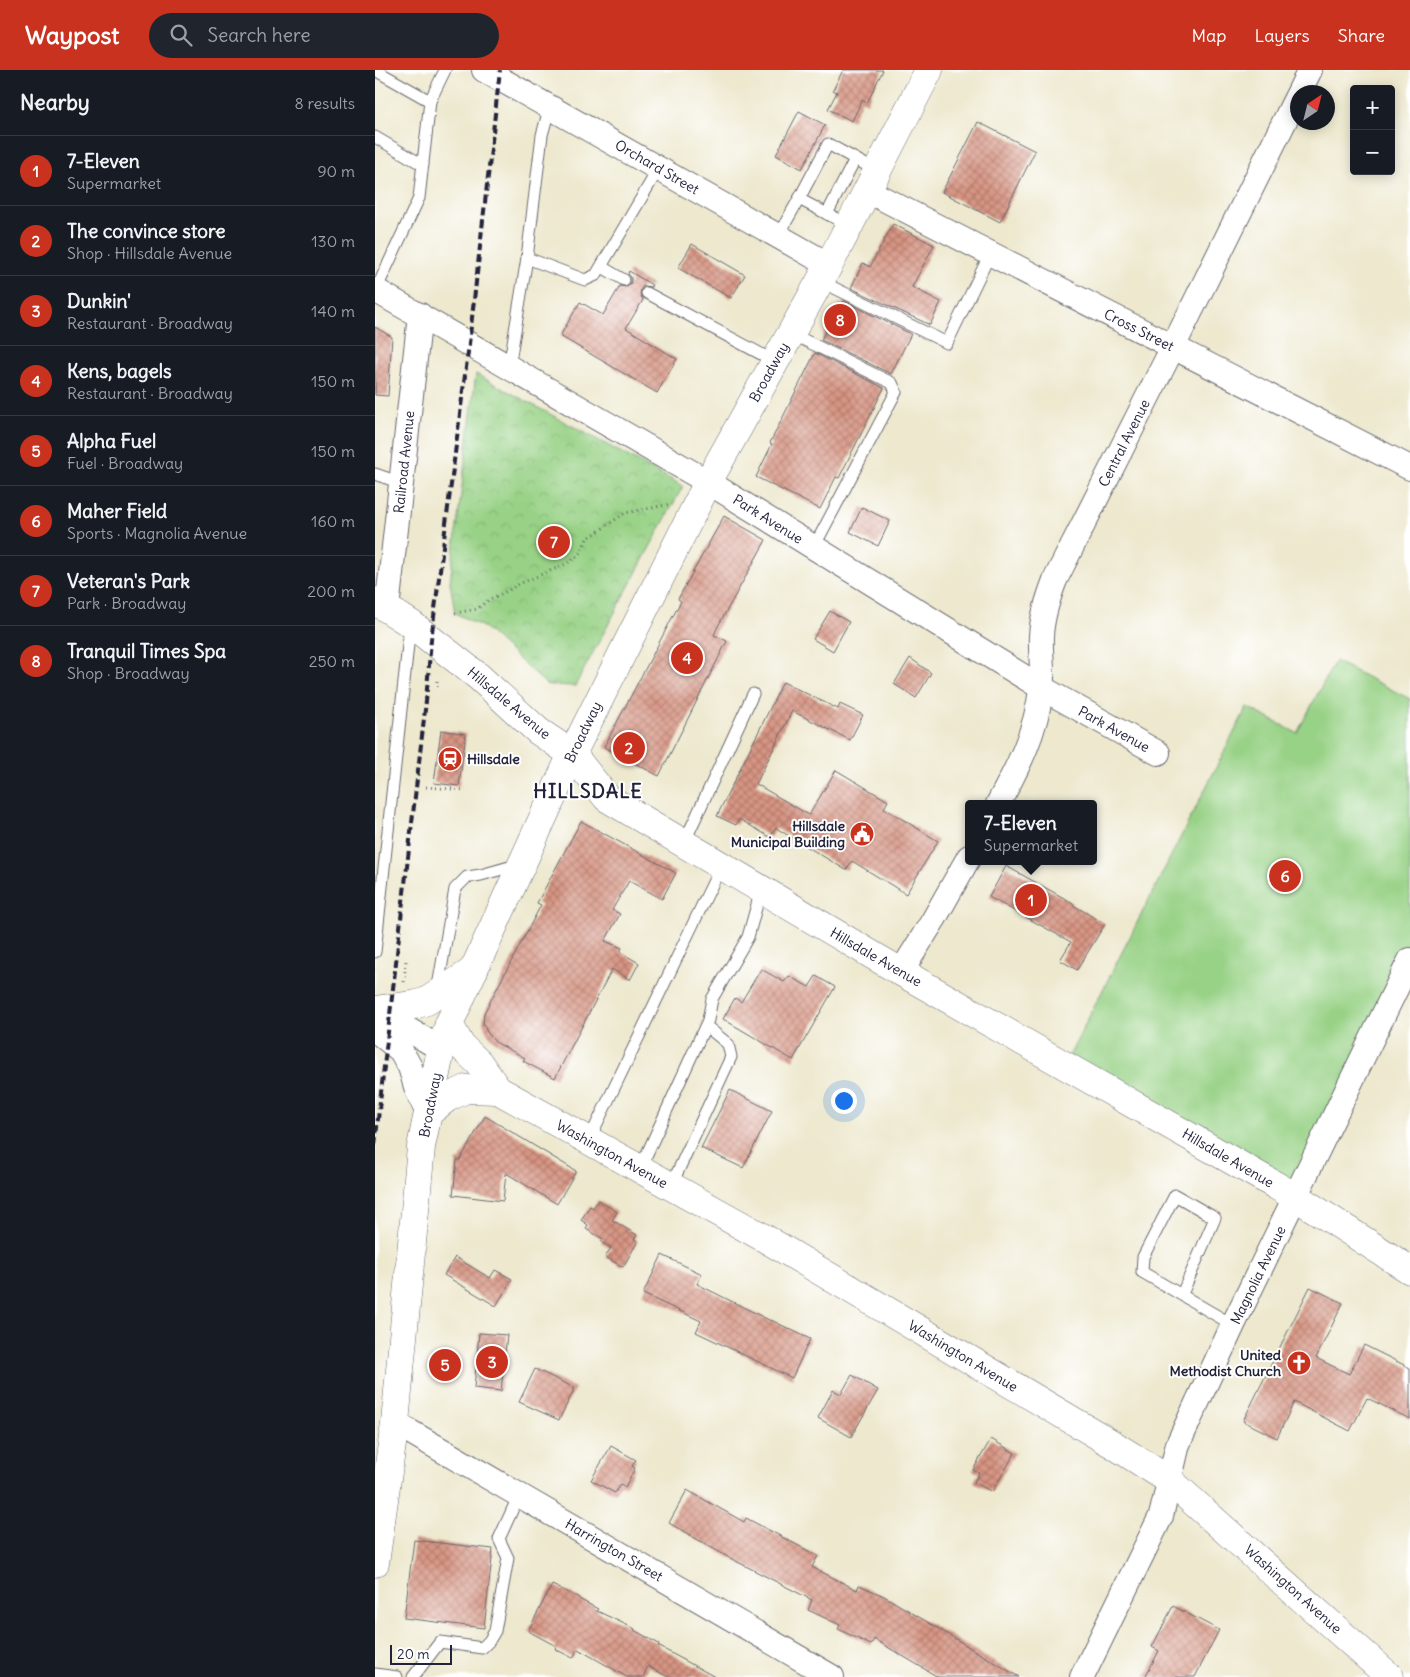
<!DOCTYPE html>
<meta charset="utf-8">
<style>
body{margin:0;font-family:Delius,sans-serif;background:#20242c;color:#f1f3f6}
.controls{position:absolute;right:15px;top:15px;display:grid;overflow:hidden;border-radius:5px;box-shadow:0 2px 12px #0003}
.controls button{width:45px;height:45px;display:grid;place-items:center;padding:0;border:0;border-bottom:1px solid #363941;background:#171b24;color:#f1f3f6;font:25px sans-serif}
.compass{position:absolute;left:915px;top:15px;width:45px;height:45px;border-radius:50%;background:#171b24;box-shadow:0 2px 12px #0003;rotate:35deg}
.scale{position:absolute;left:15px;bottom:12px;width:62px;box-sizing:border-box;padding-left:5px;border:2px solid #22223b;border-top:0;font-size:14px;line-height:18px;white-space:nowrap;color:#22223b;-webkit-text-stroke:4px #fff;paint-order:stroke}
.you{position:absolute;left:468px;top:1030px;width:18px;height:18px;margin:-12px;border:4px solid #fff;border-radius:50%;background:#1a73e8;box-shadow:0 0 0 8px #1a73e833}
.badge{display:grid;place-items:center;width:32px;height:32px;border-radius:50%;background:#c8321e;color:#fff;font-size:16px;font-weight:700}
.pin{position:absolute;translate:-50% -50%;border:2px solid #fff;box-shadow:0 1px 5px #0006}
.popup{position:absolute;left:590px;top:730px;width:132px;height:65px;box-sizing:border-box;display:grid;place-content:center;border-radius:5px;background:#171b24;filter:drop-shadow(0 1px 4px #0005);font-size:16px;white-space:nowrap;color:#9ea1a6}
.popup b{font-size:19px;color:#f1f3f6}
.popup::after{content:'';position:absolute;left:50%;top:100%;margin-left:-10px;border:10px solid transparent;border-top-color:#171b24}
.list{margin:0;padding:0;list-style:none}
h2{display:flex;justify-content:space-between;align-items:center;height:65px;margin:0;padding:0 20px;font-size:21px}
h2 small{font-size:16px;font-weight:400;color:#9ea1a6}
.list li{display:grid;grid-template-columns:32px 1fr auto;gap:15px;align-items:center;box-sizing:border-box;height:70px;padding:0 20px;border-top:1px solid #363941}
.list b{display:block;font-size:19px;white-space:nowrap}
.list p{margin:0;font-size:16px;white-space:nowrap;color:#9ea1a6}
.list em{font-size:16px;font-style:normal;color:#9ea1a6}
.icon{flex:none;width:28px;height:28px;fill:none;stroke:currentColor;stroke-width:2;stroke-linecap:round;stroke-linejoin:round}
.map{position:relative;flex:none;width:1035px;height:1607px;overflow:hidden}
header{display:flex;align-items:center;gap:30px;box-sizing:border-box;height:70px;padding:0 25px;background:#c8321e;color:#fff}
header strong{font-size:24px}
nav{display:flex;gap:28px;margin-inline-start:auto;font-size:18px}
.search{width:350px;height:45px;background:#20242c;display:flex;align-items:center;gap:12px;box-sizing:border-box;padding:0 18px;border-radius:28px;color:#9ea1a6;font-size:19px}
main{display:flex}
aside{flex:1;background:#171b24}
.map>svg:first-child{display:block}
.park{fill:url(#park-crowns);stroke:#5d7a60}
.pitch{fill:#98d286;stroke:#5d7a60}
.building{fill:url(#building-cross-hatch)}
.lines{fill:none;stroke-linecap:round;stroke-linejoin:round}
.service-casing{stroke:#69676e;stroke-width:13}
.minor-casing{stroke:#69676e;stroke-width:26}
.tertiary-casing{stroke:#69676e;stroke-width:29}
.path{stroke:#69676e;stroke-width:3;stroke-dasharray:1 4;stroke-linecap:butt}
.service{stroke:#fff;stroke-width:11}
.minor{stroke:#fff;stroke-width:24}
.tertiary{stroke:#fff;stroke-width:28}
.rail{stroke:#22223b;stroke-width:4;stroke-dasharray:8 4;stroke-linecap:butt}
.labels{text-anchor:middle;stroke-width:4;stroke-linejoin:round;paint-order:stroke}
.street-label{font-size:14px;fill:#22223b;stroke:#fff}
.poi-label{font-size:14px;font-weight:bold;fill:#22223b;stroke:#fff;text-anchor:end}
.district-label{font-size:19px;font-weight:bold;letter-spacing:1px;fill:#22223b;stroke:#fff}
</style>
<header>
<strong>Waypost</strong>
<div class="search"><svg class="icon" aria-label="search" viewBox="0 0 24 24"><circle cx="10" cy="10" r="6"/><path d="M15 15l6 6"/></svg>Search here</div>
<nav><a>Map</a><a>Layers</a><a>Share</a></nav>
</header>
<main>
<aside>
<h2>Nearby<small>8 results</small></h2>
<ul class="list">
<li><span class="badge">1</span><div><b>7-Eleven</b><p>Supermarket</p></div><em>90 m</em></li>
<li><span class="badge">2</span><div><b>The convince store</b><p>Shop · Hillsdale Avenue</p></div><em>130 m</em></li>
<li><span class="badge">3</span><div><b>Dunkin'</b><p>Restaurant · Broadway</p></div><em>140 m</em></li>
<li><span class="badge">4</span><div><b>Kens, bagels</b><p>Restaurant · Broadway</p></div><em>150 m</em></li>
<li><span class="badge">5</span><div><b>Alpha Fuel</b><p>Fuel · Broadway</p></div><em>150 m</em></li>
<li><span class="badge">6</span><div><b>Maher Field</b><p>Sports · Magnolia Avenue</p></div><em>160 m</em></li>
<li><span class="badge">7</span><div><b>Veteran's Park</b><p>Park · Broadway</p></div><em>200 m</em></li>
<li><span class="badge">8</span><div><b>Tranquil Times Spa</b><p>Shop · Broadway</p></div><em>250 m</em></li>
</ul>
</aside>
<div class="map">
<svg width="1035" height="1607" viewBox="0 0 1035 1607">
<defs>
<pattern id="park-crowns" width="20" height="18" patternUnits="userSpaceOnUse" patternTransform="scale(1.25)"><rect width="20" height="18" fill="#98d286"/><path d="M2 6a3 3 0 1 1 6 0M12 15a3 3 0 1 1 6 0" fill="none" stroke="#83b475"/></pattern>
<pattern id="building-cross-hatch" width="8" height="8" patternUnits="userSpaceOnUse" patternTransform="scale(1.25)"><rect width="8" height="8" fill="#d89583"/><path d="M0 0l8 8M0 8l8-8" fill="none" stroke="#af796c"/></pattern>
</defs>
<rect width="100%" height="100%" fill="#fff"/>
<filter id="ink" filterUnits="userSpaceOnUse"><feTurbulence type="fractalNoise" baseFrequency=".02" numOctaves="2"/><feDisplacementMap in="SourceGraphic" scale="10" xChannelSelector="R" yChannelSelector="G"/><feConvolveMatrix kernelMatrix="1 2 1 2 8 2 1 2 1" color-interpolation-filters="sRGB"/></filter>
<filter id="wash" filterUnits="userSpaceOnUse"><feTurbulence type="fractalNoise" baseFrequency=".0096" numOctaves="4" result="noise"/><feDisplacementMap in="SourceGraphic" scale="20" xChannelSelector="R" yChannelSelector="G"/><feGaussianBlur stdDeviation="1.12" result="paint"/><feColorMatrix in="noise" values="0 0 0 0 0 0 0 0 0 0 0 0 0 0 0 0 0 1.4 0 .05"/><feComposite in="paint" operator="in"/></filter>
<g filter="url(#wash)">
<rect width="100%" height="100%" fill="#ede8ce"/>
<polygon class="park" points="101,304 308,416 200,616 172,615 110,558 80,543 75,512"/>
<polygon class="pitch" points="960,591 1035,629 1035,891 921,1127 690,994 872,637 922,663"/>
<g id="blocks">
<g class="building">
<polygon points="468,0 508,0 492,33 487,30 477,51 453,39 462,22 458,20"/>
<polygon points="424,41 450,55 427,99 401,85"/>
<polygon points="603,52 660,81 625,152 567,122"/>
<polygon points="518,154 559,175 537,217 566,232 555,255 476,218 488,193 495,197"/>
<polygon points="317,174 370,205 356,228 303,198"/>
<polygon points="254,201 277,215 276,217 268,216 266,219 265,224 268,230 251,258 302,289 282,323 185,266 205,232 228,245 245,216 252,217 256,213 256,207 253,204"/>
<polygon points="469,231 536,264 516,304 446,270 464,234 467,235"/>
<polygon points="0,257 17,267 13,326 0,325"/>
<polygon points="440,283 509,318 464,408 461,407 445,439 381,407 397,374 395,373"/>
<polygon points="487,437 515,451 503,476 475,462"/>
<polygon points="349,446 391,470 342,558 339,565 352,571 284,706 229,677 306,531 303,529"/>
<polygon points="455,541 474,552 458,581 438,569"/>
<polygon points="535,588 556,603 541,628 519,614"/>
<polygon points="408,612 463,639 465,634 488,645 475,670 417,641 381,714 434,745 461,700 513,731 509,738 563,771 531,824 477,791 471,800 401,758 395,767 364,749 361,755 342,746"/>
<polygon points="66,660 91,664 84,716 59,713"/>
<polygon points="206,751 301,803 287,829 254,811 237,840 245,844 230,871 247,878 245,882 264,893 255,910 237,899 180,1008 148,991 150,988 120,972 112,962 108,953 109,943 166,835 162,833"/>
<polygon points="631,796 698,833 698,835 730,854 702,900 685,890 696,872 614,827"/>
<polygon points="386,899 409,912 414,906 434,917 441,906 460,917 418,990 348,949 360,928 366,932"/>
<polygon points="355,1020 397,1041 368,1098 326,1078"/>
<polygon points="110,1046 201,1101 182,1134 131,1103 128,1131 78,1125 82,1090 85,1090"/>
<polygon points="223,1130 242,1142 237,1150 262,1165 259,1169 263,1171 248,1197 230,1187 236,1178 226,1172 228,1169 211,1159 213,1155 206,1150 215,1136 218,1138"/>
<polygon points="287,1185 327,1204 322,1214 396,1251 396,1250 435,1269 417,1308 321,1262 326,1251 268,1224"/>
<polygon points="80,1187 115,1208 120,1200 137,1209 121,1236 69,1205"/>
<polygon points="935,1217 968,1233 941,1288 974,1304 989,1275 1035,1298 1035,1349 992,1328 975,1361 919,1332 902,1368 868,1351"/>
<polygon points="104,1263 132,1265 126,1321 99,1318"/>
<polygon points="160,1299 200,1318 184,1350 144,1332"/>
<polygon points="477,1305 503,1320 476,1367 443,1348 458,1320 466,1324"/>
<polygon points="616,1369 640,1383 617,1422 599,1412 604,1403 598,1400"/>
<polygon points="236,1376 261,1390 257,1396 260,1398 250,1417 246,1414 240,1423 216,1410"/>
<polygon points="312,1420 369,1452 371,1448 443,1486 437,1497 482,1520 484,1515 509,1526 644,1607 563,1607 499,1569 496,1575 463,1559 465,1555 433,1540 437,1530 351,1486 294,1453"/>
<polygon points="39,1470 118,1479 109,1558 29,1548"/>
<polygon points="177,1515 203,1527 204,1529 223,1539 222,1541 260,1559 259,1560 284,1574 283,1576 340,1607 293,1607 273,1596 268,1607 252,1607 203,1579 198,1588 180,1579 181,1576 153,1561"/>
<polygon points="798,1536 844,1560 820,1607 770,1607 784,1581 777,1577"/>
</g>
</g>
</g>
<g filter="url(#ink)">
<use href="#blocks" fill-opacity="0" stroke="#69676e" stroke-width="1"/>
<g class="lines">
<defs>
<g id="service">
<polyline points="0,0 55,31"/>
<polyline points="0,67 48,95"/>
<polyline points="452,144 480,89"/>
<polyline points="475,156 424,129 453,74 502,101"/>
<polyline points="403,166 424,129"/>
<polyline points="152,188 210,210 221,205 284,98"/>
<polyline points="227,197 249,210"/>
<polyline points="445,211 572,273 615,184"/>
<polyline points="1,220 44,128 55,31 70,0"/>
<polyline points="272,223 399,291"/>
<polyline points="415,263 517,313 521,322 439,477"/>
<polyline points="134,297 152,188 167,65 175,36"/>
<polyline points="0,404 26,413"/>
<polyline points="309,773 378,624"/>
<polyline points="0,882 35,556"/>
<polyline points="62,922 80,819 92,807 106,805 145,794"/>
<polyline points="214,1070 346,796"/>
<polyline points="265,1099 333,950 337,929 373,867 386,820"/>
<polyline points="296,1116 356,987 353,974 331,956"/>
<polyline points="807,1224 840,1148 800,1125 768,1187 767,1202 858,1255"/>
<polyline points="0,1604 22,1607"/>
<polyline points="38,1607 65,1572 107,1578 114,1571 120,1561 133,1488 124,1469 144,1425"/>
</g>
<g id="minor">
<polyline points="109,0 454,195"/>
<polyline points="924,22 935,0"/>
<polyline points="493,121 1035,398"/>
<polyline points="0,220 333,412 667,618 783,683"/>
<polyline points="12,539 45,245"/>
<path d="M623,734C643,697 661,662 666,620C669,602 665,584 666,566C667,547 673,528 680,510L798,277L922,26"/>
<polyline points="526,902 559,849 594,787"/>
<polyline points="0,940 66,979"/>
<polyline points="0,960 26,981 35,997 42,1020 53,1043"/>
<polyline points="20,1353 457,1607"/>
<polyline points="707,1607 786,1446 803,1374 858,1255 1035,890"/>
</g>
<g id="tertiary">
<polyline points="0,531 36,554 104,607 163,661 197,684 232,728 526,902 921,1127 1035,1200"/>
<polyline points="1,940 39,935 52,931 99,900"/>
<polyline points="74,954 86,976 104,993 123,1020 391,1169 739,1375 794,1410 1015,1607"/>
<polyline points="53,1043 72,1028 91,1019 123,1020"/>
<polyline points="0,1493 20,1353 46,1077 66,979 74,954 197,684 333,412 454,195 554,0"/>
</g>
</defs>
<use href="#service" class="service-casing"/>
<use href="#minor" class="minor-casing"/>
<use href="#tertiary" class="tertiary-casing"/>
<g class="path">
<polyline points="80,543 102,539 115,529 130,522 144,514 191,494 204,485 212,469 250,443 296,434"/>
<polyline points="62,617 62,611"/>
<polyline points="51,717 91,720"/>
<polyline points="29,912 31,890"/>
</g>
<use href="#service" class="service"/>
<use href="#minor" class="minor"/>
<use href="#tertiary" class="tertiary"/>
<polyline class="rail" points="0,1075 51,631 56,570 94,274 125,0"/>
</g>
</g>
<defs>
<symbol id="station-disc" viewBox="-11 -11 22 22"><circle r="9.5" fill="#c8321e" stroke="#fff"/><path d="M-3-6H3Q5-6 5-4V2Q5 4 3 4L4.5 6H3L1.5 4h-3L-3 6H-4.5L-3 4Q-5 4-5 2V-4Q-5-6-3-6ZM-3.5-4v3h7v-3ZM-3.5 1v1.5H-2V1ZM2 1v1.5H3.5V1Z" fill="#fff"/></symbol>
<symbol id="civic-disc" viewBox="-11 -11 22 22"><circle r="9.5" fill="#c8321e" stroke="#fff"/><path d="M-.6-6.5H3V-4.5H.6V-3L4-1V1h2V6H-6V1h2V-1L-.6-3ZM-1.2 2.5V6h2.4V2.5Z" fill="#fff"/></symbol>
<symbol id="church-disc" viewBox="-11 -11 22 22"><circle r="9.5" fill="#c8321e" stroke="#fff"/><path d="M-1.2-6h2.4v3.5h3.3v2.4h-3.3V6h-2.4V-.1h-3.3v-2.4h3.3Z" fill="#fff"/></symbol>
</defs>
<g fill-rule="evenodd">
<use href="#station-disc" x="61" y="675" width="28" height="28"/>
<use href="#civic-disc" x="473" y="750" width="28" height="28"/>
<use href="#church-disc" x="910" y="1279" width="28" height="28"/>
</g>
<g class="labels">
<g class="street-label">
<text transform="translate(282 97) rotate(30)" y="5">Orchard Street</text>
<text transform="translate(764 260) rotate(27)" y="5">Cross Street</text>
<text transform="translate(394 302) rotate(-61)" y="5">Broadway</text>
<text transform="translate(749 373) rotate(-63)" y="5">Central Avenue</text>
<text transform="translate(29 392) rotate(-84)" y="5">Railroad Avenue</text>
<text transform="translate(393 449) rotate(32)" y="5">Park Avenue</text>
<text transform="translate(134 633) rotate(40)" y="5">Hillsdale Avenue</text>
<text transform="translate(739 659) rotate(29)" y="5">Park Avenue</text>
<text transform="translate(208 662) rotate(-64)" y="5">Broadway</text>
<text transform="translate(501 887) rotate(30)" y="5">Hillsdale Avenue</text>
<text transform="translate(55 1035) rotate(-79)" y="5">Broadway</text>
<text transform="translate(237 1084) rotate(29)" y="5">Washington Avenue</text>
<text transform="translate(853 1088) rotate(30)" y="5">Hillsdale Avenue</text>
<text transform="translate(883 1205) rotate(-64)" y="5">Magnolia Avenue</text>
<text transform="translate(588 1286) rotate(31)" y="5">Washington Avenue</text>
<text transform="translate(239 1480) rotate(30)" y="5">Harrington Street</text>
<text transform="translate(918 1519) rotate(42)" y="5">Washington Avenue</text>
</g>
<g class="poi-label">
<text x="92" y="694" text-anchor="start">Hillsdale</text>
<text x="470" y="761">Hillsdale<tspan x="470" dy="16">Municipal Building</tspan></text>
<text x="906" y="1290">United<tspan x="906" dy="16">Methodist Church</tspan></text>
</g>
<g class="district-label">
<text x="213" y="728">HILLSDALE</text>
</g>
</g>
</svg>
<div class="controls">
<button>+</button>
<button>−</button>
</div>
<svg class="compass" viewBox="-18 -18 36 36"><path d="M0-13l5 13h-10z" fill="#e53935"/><path d="M0 13l5-13h-10z" fill="#9ea1a6"/></svg>
<div class="scale">20 m</div>
<div class="you"></div>
<div class="pin badge" style="left:656px;top:830px">1</div>
<div class="popup"><b>7-Eleven</b>Supermarket</div>
<div class="pin badge" style="left:254px;top:678px">2</div>
<div class="pin badge" style="left:117px;top:1292px">3</div>
<div class="pin badge" style="left:312px;top:588px">4</div>
<div class="pin badge" style="left:70px;top:1295px">5</div>
<div class="pin badge" style="left:910px;top:806px">6</div>
<div class="pin badge" style="left:179px;top:472px">7</div>
<div class="pin badge" style="left:465px;top:250px">8</div>
</div>
</main>
